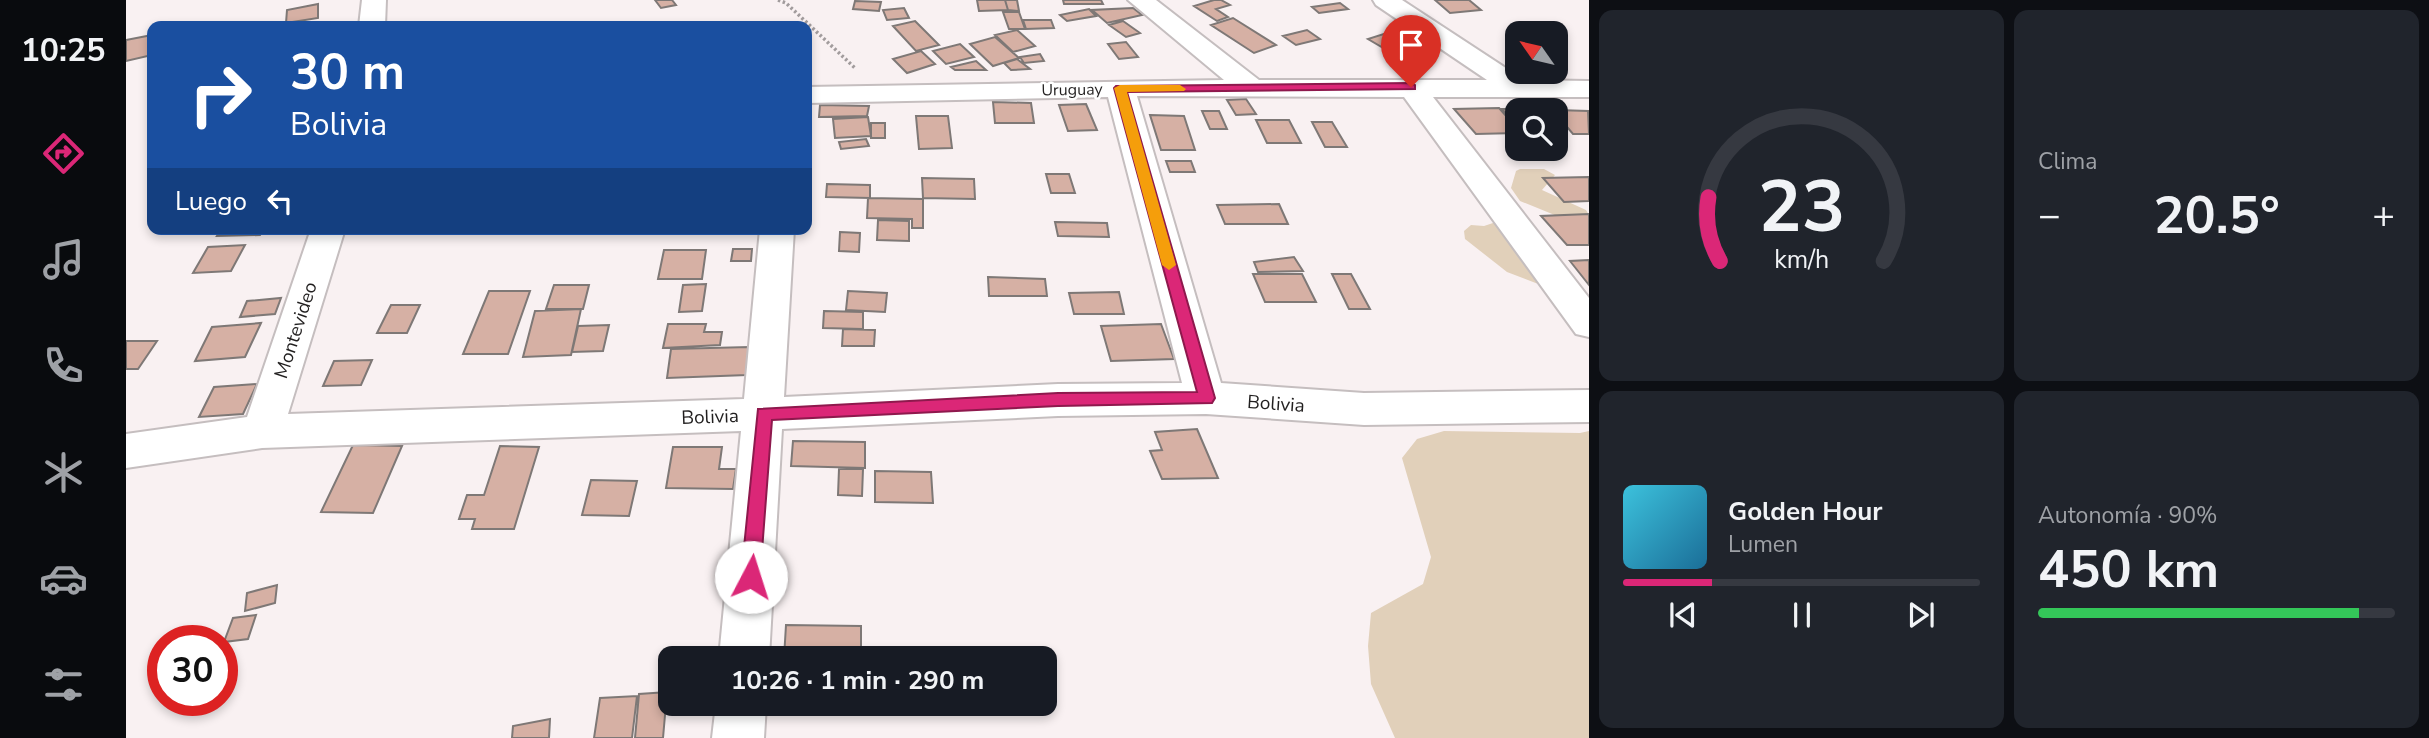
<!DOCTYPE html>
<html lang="es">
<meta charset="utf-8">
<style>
body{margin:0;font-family:"Nunito Sans",sans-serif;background:#20242c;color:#f1f3f6;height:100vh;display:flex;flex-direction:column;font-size:26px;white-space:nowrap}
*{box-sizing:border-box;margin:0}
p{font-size:23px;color:#9ea1a6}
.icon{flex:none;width:38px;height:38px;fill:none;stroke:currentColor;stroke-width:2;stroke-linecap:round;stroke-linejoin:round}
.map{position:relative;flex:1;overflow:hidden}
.side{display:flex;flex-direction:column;gap:10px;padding:10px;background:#0d0f14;width:840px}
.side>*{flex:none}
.banner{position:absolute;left:21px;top:21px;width:665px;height:214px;border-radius:14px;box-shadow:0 4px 10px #0003;background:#1a4fa0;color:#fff;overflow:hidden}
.needle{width:46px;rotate:304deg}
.tools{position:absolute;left:1379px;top:21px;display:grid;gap:14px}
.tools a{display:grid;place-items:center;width:63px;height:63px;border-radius:14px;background:#171b24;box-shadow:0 4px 10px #0003;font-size:35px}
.speed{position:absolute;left:21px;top:625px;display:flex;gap:14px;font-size:35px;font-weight:700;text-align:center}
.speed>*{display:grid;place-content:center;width:91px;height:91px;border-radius:50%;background:#171b24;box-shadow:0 4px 10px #0003;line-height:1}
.speed .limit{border:10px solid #d22;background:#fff;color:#111}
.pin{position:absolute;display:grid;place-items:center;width:60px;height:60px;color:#fff;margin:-72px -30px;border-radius:50% 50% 50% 0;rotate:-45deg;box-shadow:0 0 7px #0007}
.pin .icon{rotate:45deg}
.me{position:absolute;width:77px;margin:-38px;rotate:5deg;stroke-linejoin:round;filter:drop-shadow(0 0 5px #0008)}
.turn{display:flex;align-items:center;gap:24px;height:147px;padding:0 28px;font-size:32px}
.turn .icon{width:91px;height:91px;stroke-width:2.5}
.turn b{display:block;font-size:49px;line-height:60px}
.then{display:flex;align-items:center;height:66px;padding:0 28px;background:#0003;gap:14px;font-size:26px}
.big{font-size:52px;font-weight:700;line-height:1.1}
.side .card{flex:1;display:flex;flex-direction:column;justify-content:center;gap:10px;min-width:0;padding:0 24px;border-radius:14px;background:#20242c}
.side .dial{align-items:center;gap:0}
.dial svg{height:182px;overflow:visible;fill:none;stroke:#363941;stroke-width:7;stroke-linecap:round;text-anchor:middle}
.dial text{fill:#f1f3f6;stroke:none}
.song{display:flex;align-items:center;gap:21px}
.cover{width:84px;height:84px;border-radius:10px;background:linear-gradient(135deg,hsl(190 70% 55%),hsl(200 70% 35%))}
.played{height:7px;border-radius:4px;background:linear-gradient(90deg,#db2777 25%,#363941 25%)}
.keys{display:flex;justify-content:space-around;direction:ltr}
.heat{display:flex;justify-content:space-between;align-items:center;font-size:38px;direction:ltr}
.charge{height:10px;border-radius:5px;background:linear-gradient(90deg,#34c759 90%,#363941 0)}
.side .tiles{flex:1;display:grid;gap:10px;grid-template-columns:repeat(2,1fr)}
.trip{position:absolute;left:532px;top:646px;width:399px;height:70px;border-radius:14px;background:#171b24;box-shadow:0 4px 10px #0003;font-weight:700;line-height:70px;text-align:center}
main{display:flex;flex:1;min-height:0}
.tabs{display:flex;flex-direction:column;width:126px;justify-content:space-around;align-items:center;background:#090b0e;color:#9ea1a6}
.tabs .icon{width:49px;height:49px}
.tabs .selected{color:#db2777}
.tabs b{font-size:32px;color:#f1f3f6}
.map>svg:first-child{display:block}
</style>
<main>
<nav class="tabs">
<b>10:25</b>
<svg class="icon selected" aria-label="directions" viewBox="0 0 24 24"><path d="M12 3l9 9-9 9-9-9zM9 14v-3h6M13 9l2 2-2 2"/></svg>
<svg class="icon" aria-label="music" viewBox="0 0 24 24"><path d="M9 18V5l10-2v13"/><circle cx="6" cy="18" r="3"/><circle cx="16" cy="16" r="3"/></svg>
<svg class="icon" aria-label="phone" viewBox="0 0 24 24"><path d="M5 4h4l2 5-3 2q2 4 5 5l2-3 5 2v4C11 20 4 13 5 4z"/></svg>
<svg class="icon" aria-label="climate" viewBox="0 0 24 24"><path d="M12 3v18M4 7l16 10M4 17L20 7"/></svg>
<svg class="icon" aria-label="car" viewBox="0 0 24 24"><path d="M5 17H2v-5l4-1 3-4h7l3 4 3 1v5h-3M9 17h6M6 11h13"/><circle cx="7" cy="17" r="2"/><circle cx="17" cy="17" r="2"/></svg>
<svg class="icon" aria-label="filters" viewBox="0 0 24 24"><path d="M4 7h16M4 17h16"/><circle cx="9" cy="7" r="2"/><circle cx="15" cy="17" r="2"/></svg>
</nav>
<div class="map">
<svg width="1463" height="738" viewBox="0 0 1463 738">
<rect width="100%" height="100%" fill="#f9f1f2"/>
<path fill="#e1d0ba" d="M1394,169H1418L1429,175L1416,190L1460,210L1463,215L1436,218L1394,201L1385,188L1390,171Z
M1373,221L1420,287L1381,272L1339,239L1338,231L1345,225L1358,226Z
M1318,431L1454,433L1463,431V738H1269L1245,684L1242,646L1245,613L1297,584L1305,557L1276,458L1291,439Z"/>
<path fill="#d6b0a4" stroke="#7e7876" stroke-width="2" d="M529,0H546L550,5L535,8Z
M851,0H879L882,10L853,11Z
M879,0H891L893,11L882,10Z
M937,0H975L977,4H938Z
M1088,0H1095L1104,5L1090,9L1102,17L1091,21L1068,6Z
M1309,0H1343L1355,10L1324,13Z
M729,1L755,2L753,11L727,9Z
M1214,3L1222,9L1193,13L1186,7Z
M192,4V18L160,23L161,10Z
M778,8L783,18L761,20L757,10Z
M1007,8L1016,15L981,23L966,10Z
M963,9L970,16L941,21L934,15Z
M877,12H893L899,29H883Z
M1107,18L1150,45L1128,53L1085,25Z
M897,20H925L928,28L900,29Z
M789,21L813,45L790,51L767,26Z
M997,21L1014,33L1000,37L983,25Z
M891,30L909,46L887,52L869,35Z
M1181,30L1194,39L1170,45L1157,36Z
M1267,31L1301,51L1276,59L1242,39Z
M26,35V55L0,61V40Z
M869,37L893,58L867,66L844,44Z
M1000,42L1012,57L993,59L982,44Z
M834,44L848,57L820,64L807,51Z
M795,51L809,64L781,73L767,59Z
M914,54L918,61L898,63L894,57Z
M891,59L904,69L885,70L878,63Z
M850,61L860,70H829L825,67Z
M1120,99L1130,114L1110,115L1101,100Z
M867,102L905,103L908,123H869Z
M960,104L971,130L942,131L933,105Z
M694,105L743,106L741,116L693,117Z
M1373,108L1391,128V133L1350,134L1328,109Z
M1376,109H1410L1411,110H1391V127Z
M1430,110L1462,111L1463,134H1447L1430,114Z
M1076,111H1093L1101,129H1084Z
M1024,115L1058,116L1069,150H1035Z
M790,116H822L826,148L793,149Z
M742,117L745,136L709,138L707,119Z
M1130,120H1163L1175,143H1141Z
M1186,122H1206L1221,147H1199Z
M745,123H759V138H745Z
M740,139L743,146L715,149L713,142Z
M1040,161H1065L1069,172H1044Z
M920,174H943L949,193H925Z
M1463,177V201L1438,202L1417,178Z
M796,178L848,179L849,199L797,198Z
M701,184L744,185V198L700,197Z
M742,198L797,199V228H786V219L741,218Z
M1153,204L1162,224H1099L1091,205Z
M1463,214V245H1441L1415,216Z
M752,220L783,221V241L751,240Z
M929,222L981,223L983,237L932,236Z
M96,229H138L134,235L91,236Z
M714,232L734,233L733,252L713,251Z
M119,245L105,271L67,273L82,247Z
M607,249H626L625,261H605Z
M538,250H580L576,279H532Z
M1168,257L1177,271L1132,272L1128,262Z
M1463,260V285L1444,261Z
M1127,274H1176L1190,302H1139Z
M1206,274H1225L1244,309H1223Z
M862,277L919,279L921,296H863Z
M580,284L576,311L553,312L557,285Z
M428,285H463L457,309H420Z
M363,291H404L382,354H337Z
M722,291L761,293L759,312L720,310Z
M993,292L998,314H948L943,293Z
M155,298L149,314L114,317L121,301Z
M265,305H294L281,333H251Z
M455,309L445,355L397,357L409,311Z
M698,311L737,312V329L697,328Z
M135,323L119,357L69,361L86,327Z
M542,324H580L578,332H596L594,345L537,348Z
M1035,324L1048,359L985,361L975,326Z
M483,325L477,351L446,352L452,326Z
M717,329L749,330L748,346H716Z
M0,341H31L12,369H0Z
M623,347L621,375L541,378L545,349Z
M246,360L235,385L197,386L208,361Z
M131,384L117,414L73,417L88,387Z
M1071,429L1092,478L1036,479L1024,451L1036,450L1029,432Z
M667,441L739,442V468L665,466Z
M227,445L276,446L247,513L195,512Z
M374,446L413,447L388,529H346L349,519H333L341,495H358Z
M547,447H596L593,469H610L607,489L540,488Z
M713,469H737L736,496L712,495Z
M749,471L805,472L807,503L749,502Z
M465,480L511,481L503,516L456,515Z
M151,585L149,603L119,611L121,593Z
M130,615L122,639L98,642L107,618Z
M660,625L735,626V658H658Z
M541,692L537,738H509L513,694Z
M511,696L506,738H468L474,698Z
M424,719L423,738H386L387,726Z"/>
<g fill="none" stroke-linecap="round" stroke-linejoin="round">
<defs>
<path id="minor" d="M236,0H260L259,26H233Z
M1002,0H1030L1133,80H1361L1250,5L1247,0H1276L1398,80L1463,81V97H1307L1463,298V337L1450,334L1278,97L1011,96L1095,383L1238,393L1463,390V422L1238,425L1080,414L932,416L656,429L643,658H593L615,431L136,448L0,468V434L121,417L185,229H219L162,414L618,399L634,229H668L658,397L932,384L1056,383L982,97L681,103V87L1098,80Z
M590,704H640L638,738H586Z"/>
</defs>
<use href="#minor" stroke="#c5bebf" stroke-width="4"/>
<path stroke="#a29c9d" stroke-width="3.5" stroke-dasharray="2.5 2.5" stroke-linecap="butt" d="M652,0L660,3L729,68"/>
<use href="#minor" fill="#fff" fill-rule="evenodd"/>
</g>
<path fill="#db2777" stroke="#8e194d" stroke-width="2" d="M1285,83L1289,85V89L1001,92L1089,398L1086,403L932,406L646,420L634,577L632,583L625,585L618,583L615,577L632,409L932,393L1071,392L988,88L990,86Z"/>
<path fill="#f59e0b" d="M1054,85L1060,89L1058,91L1001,92L1050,265L1043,270L1036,265L988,88L994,85Z"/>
<g text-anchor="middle" stroke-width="5" stroke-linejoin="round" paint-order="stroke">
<g font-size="16" fill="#211f1f" stroke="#fff">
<text transform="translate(946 89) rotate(-1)" y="6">Uruguay</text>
</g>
<g font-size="19" fill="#211f1f" stroke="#fff">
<text transform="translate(169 330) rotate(-72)" y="7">Montevideo</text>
<text transform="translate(1150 403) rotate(4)" y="7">Bolivia</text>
<text transform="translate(584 416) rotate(-2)" y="7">Bolivia</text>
</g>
</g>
</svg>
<div class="tools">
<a><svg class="needle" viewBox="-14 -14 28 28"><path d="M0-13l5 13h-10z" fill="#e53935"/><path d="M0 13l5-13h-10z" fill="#9ea1a6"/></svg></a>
<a><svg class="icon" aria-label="search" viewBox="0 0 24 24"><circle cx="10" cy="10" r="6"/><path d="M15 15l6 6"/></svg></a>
</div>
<div class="speed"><div class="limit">30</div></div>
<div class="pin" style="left:1285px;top:87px;background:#d93025"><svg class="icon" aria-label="arrive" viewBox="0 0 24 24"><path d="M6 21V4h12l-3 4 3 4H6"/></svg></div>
<svg class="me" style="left:625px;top:577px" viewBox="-20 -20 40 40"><circle r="19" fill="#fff"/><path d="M0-13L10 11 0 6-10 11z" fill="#db2777"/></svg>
<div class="trip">10:26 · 1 min · 290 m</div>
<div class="banner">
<div class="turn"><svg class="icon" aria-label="right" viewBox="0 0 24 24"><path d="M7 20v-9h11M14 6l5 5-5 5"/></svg><div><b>30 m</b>Bolivia</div></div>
<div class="then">Luego<svg class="icon" aria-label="left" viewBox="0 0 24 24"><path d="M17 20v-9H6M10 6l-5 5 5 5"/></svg></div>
</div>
</div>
<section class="side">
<div class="tiles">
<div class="card dial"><svg viewBox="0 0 100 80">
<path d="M14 69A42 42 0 1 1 86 69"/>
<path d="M14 69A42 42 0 0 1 9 41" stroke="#db2777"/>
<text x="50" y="56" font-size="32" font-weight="700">23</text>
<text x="50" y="72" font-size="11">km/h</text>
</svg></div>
<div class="card"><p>Clima</p>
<div class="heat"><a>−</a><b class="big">20.5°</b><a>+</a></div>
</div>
<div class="card">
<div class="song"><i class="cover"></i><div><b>Golden Hour</b><p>Lumen</p></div></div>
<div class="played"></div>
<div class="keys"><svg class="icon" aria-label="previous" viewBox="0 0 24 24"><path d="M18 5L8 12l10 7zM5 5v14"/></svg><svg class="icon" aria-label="pause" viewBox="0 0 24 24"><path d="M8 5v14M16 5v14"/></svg><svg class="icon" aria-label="next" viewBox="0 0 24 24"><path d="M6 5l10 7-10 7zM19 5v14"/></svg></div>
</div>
<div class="card"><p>Autonomía · 90%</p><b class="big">450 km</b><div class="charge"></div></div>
</div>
</section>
</main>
